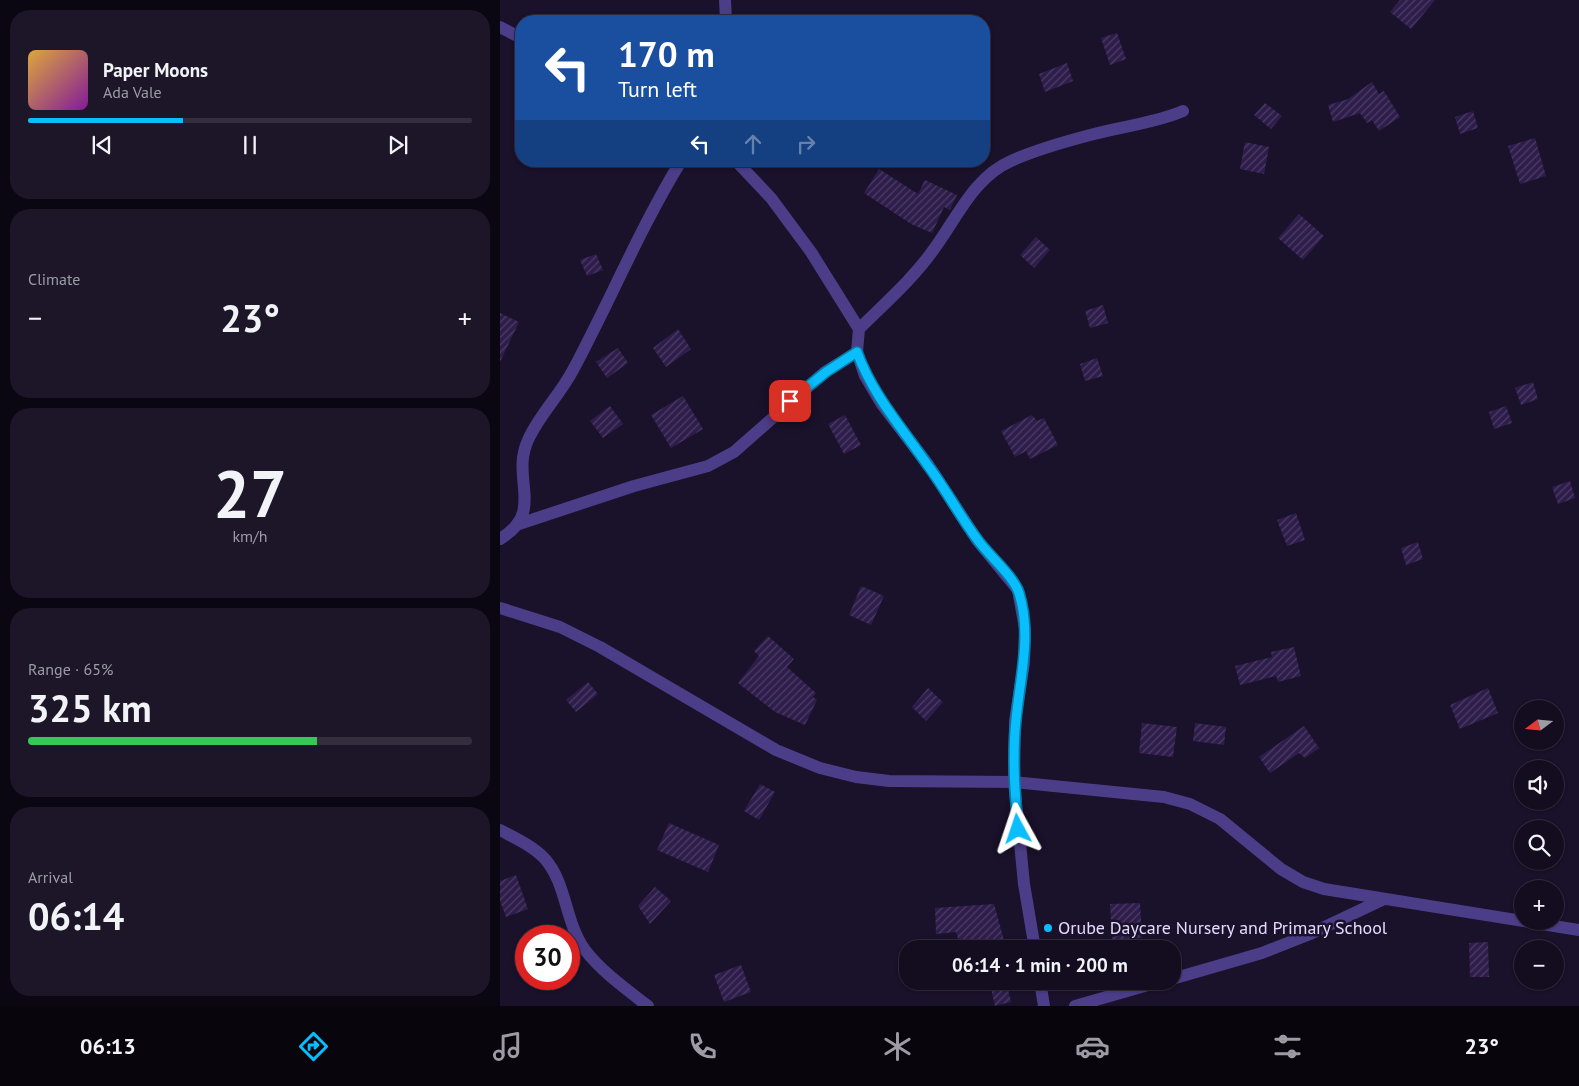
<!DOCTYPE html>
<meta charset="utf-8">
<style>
body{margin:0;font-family:"PT Sans",sans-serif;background:#1d1629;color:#f1f3f6;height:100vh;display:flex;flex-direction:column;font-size:19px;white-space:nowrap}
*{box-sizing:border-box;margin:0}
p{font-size:16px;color:#9d9ca5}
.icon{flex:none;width:28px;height:28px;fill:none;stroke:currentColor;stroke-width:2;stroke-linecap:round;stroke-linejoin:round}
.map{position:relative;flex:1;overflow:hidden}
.sheet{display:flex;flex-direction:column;gap:10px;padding:10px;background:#0b0712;width:500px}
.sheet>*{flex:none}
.hud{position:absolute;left:15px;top:15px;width:475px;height:152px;border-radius:20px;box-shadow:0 1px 4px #0004,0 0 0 1px #332d3e;background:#1a4fa0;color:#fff;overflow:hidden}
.needle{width:32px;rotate:254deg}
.tools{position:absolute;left:1014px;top:700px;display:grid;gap:10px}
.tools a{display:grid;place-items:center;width:50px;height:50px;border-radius:50%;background:#140d20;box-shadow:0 1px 4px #0004,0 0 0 1px #332d3e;font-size:25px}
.speed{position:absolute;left:15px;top:925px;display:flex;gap:10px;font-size:25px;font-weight:700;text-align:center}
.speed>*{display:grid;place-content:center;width:65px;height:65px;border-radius:50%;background:#140d20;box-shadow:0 1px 4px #0004,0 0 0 1px #332d3e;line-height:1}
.speed .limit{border:8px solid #d22;background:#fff;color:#111}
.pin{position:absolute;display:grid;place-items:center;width:42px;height:42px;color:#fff;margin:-21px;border-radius:10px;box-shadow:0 2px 8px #0006}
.me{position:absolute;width:55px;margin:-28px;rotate:355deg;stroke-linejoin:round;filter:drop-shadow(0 0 4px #0008)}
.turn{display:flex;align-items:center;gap:18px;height:105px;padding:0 20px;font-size:22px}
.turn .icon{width:65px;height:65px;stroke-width:2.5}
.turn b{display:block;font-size:35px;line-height:42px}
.lanes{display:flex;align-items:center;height:48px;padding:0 20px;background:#0003;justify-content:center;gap:25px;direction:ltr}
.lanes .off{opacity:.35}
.big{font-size:38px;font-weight:600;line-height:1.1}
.sheet .card{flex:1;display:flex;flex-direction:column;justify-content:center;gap:8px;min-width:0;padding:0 18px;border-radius:20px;background:#1d1629}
.sheet .dial{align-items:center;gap:0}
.dial b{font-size:65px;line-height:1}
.song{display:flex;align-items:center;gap:15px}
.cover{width:60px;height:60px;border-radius:8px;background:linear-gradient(135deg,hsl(40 70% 55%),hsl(290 70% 35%))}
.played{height:5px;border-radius:2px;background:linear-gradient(90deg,#0abdfc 35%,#332d3e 35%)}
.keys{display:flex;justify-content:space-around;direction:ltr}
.heat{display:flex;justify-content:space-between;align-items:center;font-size:28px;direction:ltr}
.charge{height:8px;border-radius:4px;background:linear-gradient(90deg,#34c759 65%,#332d3e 0)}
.trip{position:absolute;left:399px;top:940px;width:282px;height:50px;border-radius:20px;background:#140d20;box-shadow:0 1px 4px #0004,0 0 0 1px #332d3e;font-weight:600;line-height:50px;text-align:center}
.dock{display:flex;height:80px;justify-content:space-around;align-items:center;background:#08050d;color:#9d9ca5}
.dock .icon{width:35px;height:35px}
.dock .current{color:#0abdfc}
.dock b{font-size:22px;color:#f1f3f6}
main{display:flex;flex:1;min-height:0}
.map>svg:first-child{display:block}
</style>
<main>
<section class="sheet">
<div class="card">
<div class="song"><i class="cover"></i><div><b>Paper Moons</b><p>Ada Vale</p></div></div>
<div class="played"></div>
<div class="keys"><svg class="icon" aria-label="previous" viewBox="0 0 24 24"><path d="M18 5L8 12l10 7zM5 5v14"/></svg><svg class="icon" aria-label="pause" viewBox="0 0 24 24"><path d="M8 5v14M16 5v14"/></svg><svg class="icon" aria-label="next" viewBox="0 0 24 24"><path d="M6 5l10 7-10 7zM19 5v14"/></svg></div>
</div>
<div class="card"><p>Climate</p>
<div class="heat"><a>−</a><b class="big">23°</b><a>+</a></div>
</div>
<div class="card dial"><b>27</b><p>km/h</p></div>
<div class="card"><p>Range · 65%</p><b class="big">325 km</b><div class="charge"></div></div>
<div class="card"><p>Arrival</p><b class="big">06:14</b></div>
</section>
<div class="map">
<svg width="1079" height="1006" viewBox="0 0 1079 1006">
<defs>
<pattern id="building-hatch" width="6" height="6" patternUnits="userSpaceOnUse" patternTransform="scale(1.25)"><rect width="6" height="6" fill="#2e1d4b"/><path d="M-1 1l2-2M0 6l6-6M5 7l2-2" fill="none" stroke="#4c3d66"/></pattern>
</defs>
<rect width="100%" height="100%" fill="#1a112a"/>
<path fill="url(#building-hatch)" d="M900,0H935L911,29L890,12Z
M617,33L626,59L610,65L601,38Z
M567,63L573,81L545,92L539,74Z
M872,82L879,94L884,91L900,117L879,131L872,120L867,123L860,113L833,122L828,105L848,99Z
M765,103L782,116L771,129L754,115Z
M973,111L978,128L960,134L955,117Z
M1035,138L1046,176L1020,184L1008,146Z
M745,142L769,147L764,174L740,169Z
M379,169L418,194L425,180L457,195L450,210L444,207L432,233L411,224L364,193Z
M799,214L824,236L803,260L778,238Z
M536,237L550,250L534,268L520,255Z
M96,254L103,270L87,276L80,260Z
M603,305L608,323L590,328L585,311Z
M0,313L19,322L0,362Z
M178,329L191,349L166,367L153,348Z
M118,348L128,363L107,378L96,362Z
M597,358L603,376L585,381L580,364Z
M1033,382L1038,399L1021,405L1015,388Z
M183,396L203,429L171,448L151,415Z
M110,406L123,424L103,438L90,421Z
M1006,406L1012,423L994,429L989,412Z
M345,415L361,445L344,454L328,424Z
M532,415L537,421L544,418L558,445L530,459L526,451L515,457L501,431Z
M1070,481L1075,498L1058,504L1052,487Z
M796,513L805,540L787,546L777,520Z
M918,542L923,559L906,565L901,548Z
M361,586L384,596L371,625L349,615Z
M268,636L294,659L287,667L316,693L313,697L317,700L305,725L275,712L238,683L259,656L254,651Z
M794,647L801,676L778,682L776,676L740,685L735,666L772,657L771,652Z
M88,682L98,694L76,712L66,700Z
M428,688L443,702L426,721L412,707Z
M988,688L998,713L960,729L950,705Z
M642,723L677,727L673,757L639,753Z
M695,723L726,727L724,745L693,741Z
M804,726L819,748L805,758L799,753L770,773L759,757Z
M260,784L275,792L259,820L244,811Z
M169,823L219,845L208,872L157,850Z
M16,875L28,909L6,917L0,901V881Z
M155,887L171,901L150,924L138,906Z
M640,903L642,938L612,940L610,904Z
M494,904L505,944L490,949H461L456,932L436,934L435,908Z
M988,942L989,977H970L969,943Z
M241,965L251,992L224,1002L214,975Z
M506,981L511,1002L495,1006L490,985Z"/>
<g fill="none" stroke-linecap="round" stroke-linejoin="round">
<path stroke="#4c3d88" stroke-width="12" d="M225,0L226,21
M0,27L21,38
M236,161L271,198L311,252L359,329L357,352L365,376L381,403L429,466L477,540L518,590L525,629L524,663L515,721L514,782L524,884L535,949
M359,329C384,304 413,279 434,249C457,218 474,177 511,161C537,149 567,141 594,134C624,126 655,123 683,111
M19,524L134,486L208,466L234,452L325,372L357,352
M0,539C46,511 10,479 28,440C39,415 60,395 73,370C110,301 140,228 181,161
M0,608L60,627L100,647L276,750L320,768L356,777L389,781L514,782L664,797L690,804L720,819L781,869L803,882L824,889L1079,930
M0,830C15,838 33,846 45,859C67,884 65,923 85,950C102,972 126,989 148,1006
M672,979L762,953L810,934L884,899
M540,981L544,1006
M575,1006L662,981"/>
</g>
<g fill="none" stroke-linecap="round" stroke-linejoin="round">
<defs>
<path id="route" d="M290,401L326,372L357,352C373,396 403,429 429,467C446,490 460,516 477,539C488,555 513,575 519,593C532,635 520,677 516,720C512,756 515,793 518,829"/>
</defs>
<use href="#route" stroke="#067ba4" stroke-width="12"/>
<use href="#route" stroke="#0abdfc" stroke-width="9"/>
</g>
<circle fill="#0abdfc" stroke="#1a112a" stroke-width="2" cx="548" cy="928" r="5"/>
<g text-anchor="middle" stroke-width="5" stroke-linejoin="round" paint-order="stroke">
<g font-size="18" fill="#e5dbff" stroke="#1a112a" text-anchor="start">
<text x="558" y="934">Orube Daycare Nursery and Primary School</text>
</g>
</g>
</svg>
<div class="tools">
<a><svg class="needle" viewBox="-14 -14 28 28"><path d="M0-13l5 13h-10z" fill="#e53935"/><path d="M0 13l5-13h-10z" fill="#9d9ca5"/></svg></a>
<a><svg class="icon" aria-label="sound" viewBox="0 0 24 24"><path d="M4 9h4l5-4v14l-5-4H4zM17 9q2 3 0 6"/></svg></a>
<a><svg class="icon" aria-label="search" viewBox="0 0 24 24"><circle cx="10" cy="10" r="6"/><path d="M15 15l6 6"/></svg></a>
<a>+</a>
<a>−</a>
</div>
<div class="speed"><div class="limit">30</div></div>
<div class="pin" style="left:290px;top:401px;background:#d93025"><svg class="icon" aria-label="arrive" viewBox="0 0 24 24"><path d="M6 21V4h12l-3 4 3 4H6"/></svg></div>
<svg class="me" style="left:518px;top:829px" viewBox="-20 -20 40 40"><path d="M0-17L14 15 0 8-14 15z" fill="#0abdfc" stroke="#fff" stroke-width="4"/></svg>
<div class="trip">06:14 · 1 min · 200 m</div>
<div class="hud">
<div class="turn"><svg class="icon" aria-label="left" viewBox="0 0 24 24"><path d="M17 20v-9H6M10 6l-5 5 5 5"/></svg><div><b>170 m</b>Turn left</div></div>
<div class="lanes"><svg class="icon" aria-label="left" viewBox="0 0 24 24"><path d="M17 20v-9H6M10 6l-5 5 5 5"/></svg><svg class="icon off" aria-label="ahead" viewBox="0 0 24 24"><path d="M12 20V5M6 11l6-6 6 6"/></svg><svg class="icon off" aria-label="right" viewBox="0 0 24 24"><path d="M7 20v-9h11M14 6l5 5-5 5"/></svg></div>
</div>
</div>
</main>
<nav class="dock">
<b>06:13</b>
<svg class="icon current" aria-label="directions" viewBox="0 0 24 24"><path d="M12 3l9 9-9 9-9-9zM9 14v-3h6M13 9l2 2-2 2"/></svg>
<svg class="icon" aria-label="music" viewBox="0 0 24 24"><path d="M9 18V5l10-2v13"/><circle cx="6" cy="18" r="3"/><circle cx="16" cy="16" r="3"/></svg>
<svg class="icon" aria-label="phone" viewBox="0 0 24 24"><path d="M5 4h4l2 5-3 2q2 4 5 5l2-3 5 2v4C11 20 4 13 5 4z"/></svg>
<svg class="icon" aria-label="climate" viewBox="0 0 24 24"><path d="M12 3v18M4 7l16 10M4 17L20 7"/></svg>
<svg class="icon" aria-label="car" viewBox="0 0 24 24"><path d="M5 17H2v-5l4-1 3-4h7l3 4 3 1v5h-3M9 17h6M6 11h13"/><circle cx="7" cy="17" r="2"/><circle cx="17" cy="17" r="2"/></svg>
<svg class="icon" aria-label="filters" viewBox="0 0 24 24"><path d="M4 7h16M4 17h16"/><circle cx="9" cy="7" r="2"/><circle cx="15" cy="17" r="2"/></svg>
<b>23°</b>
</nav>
